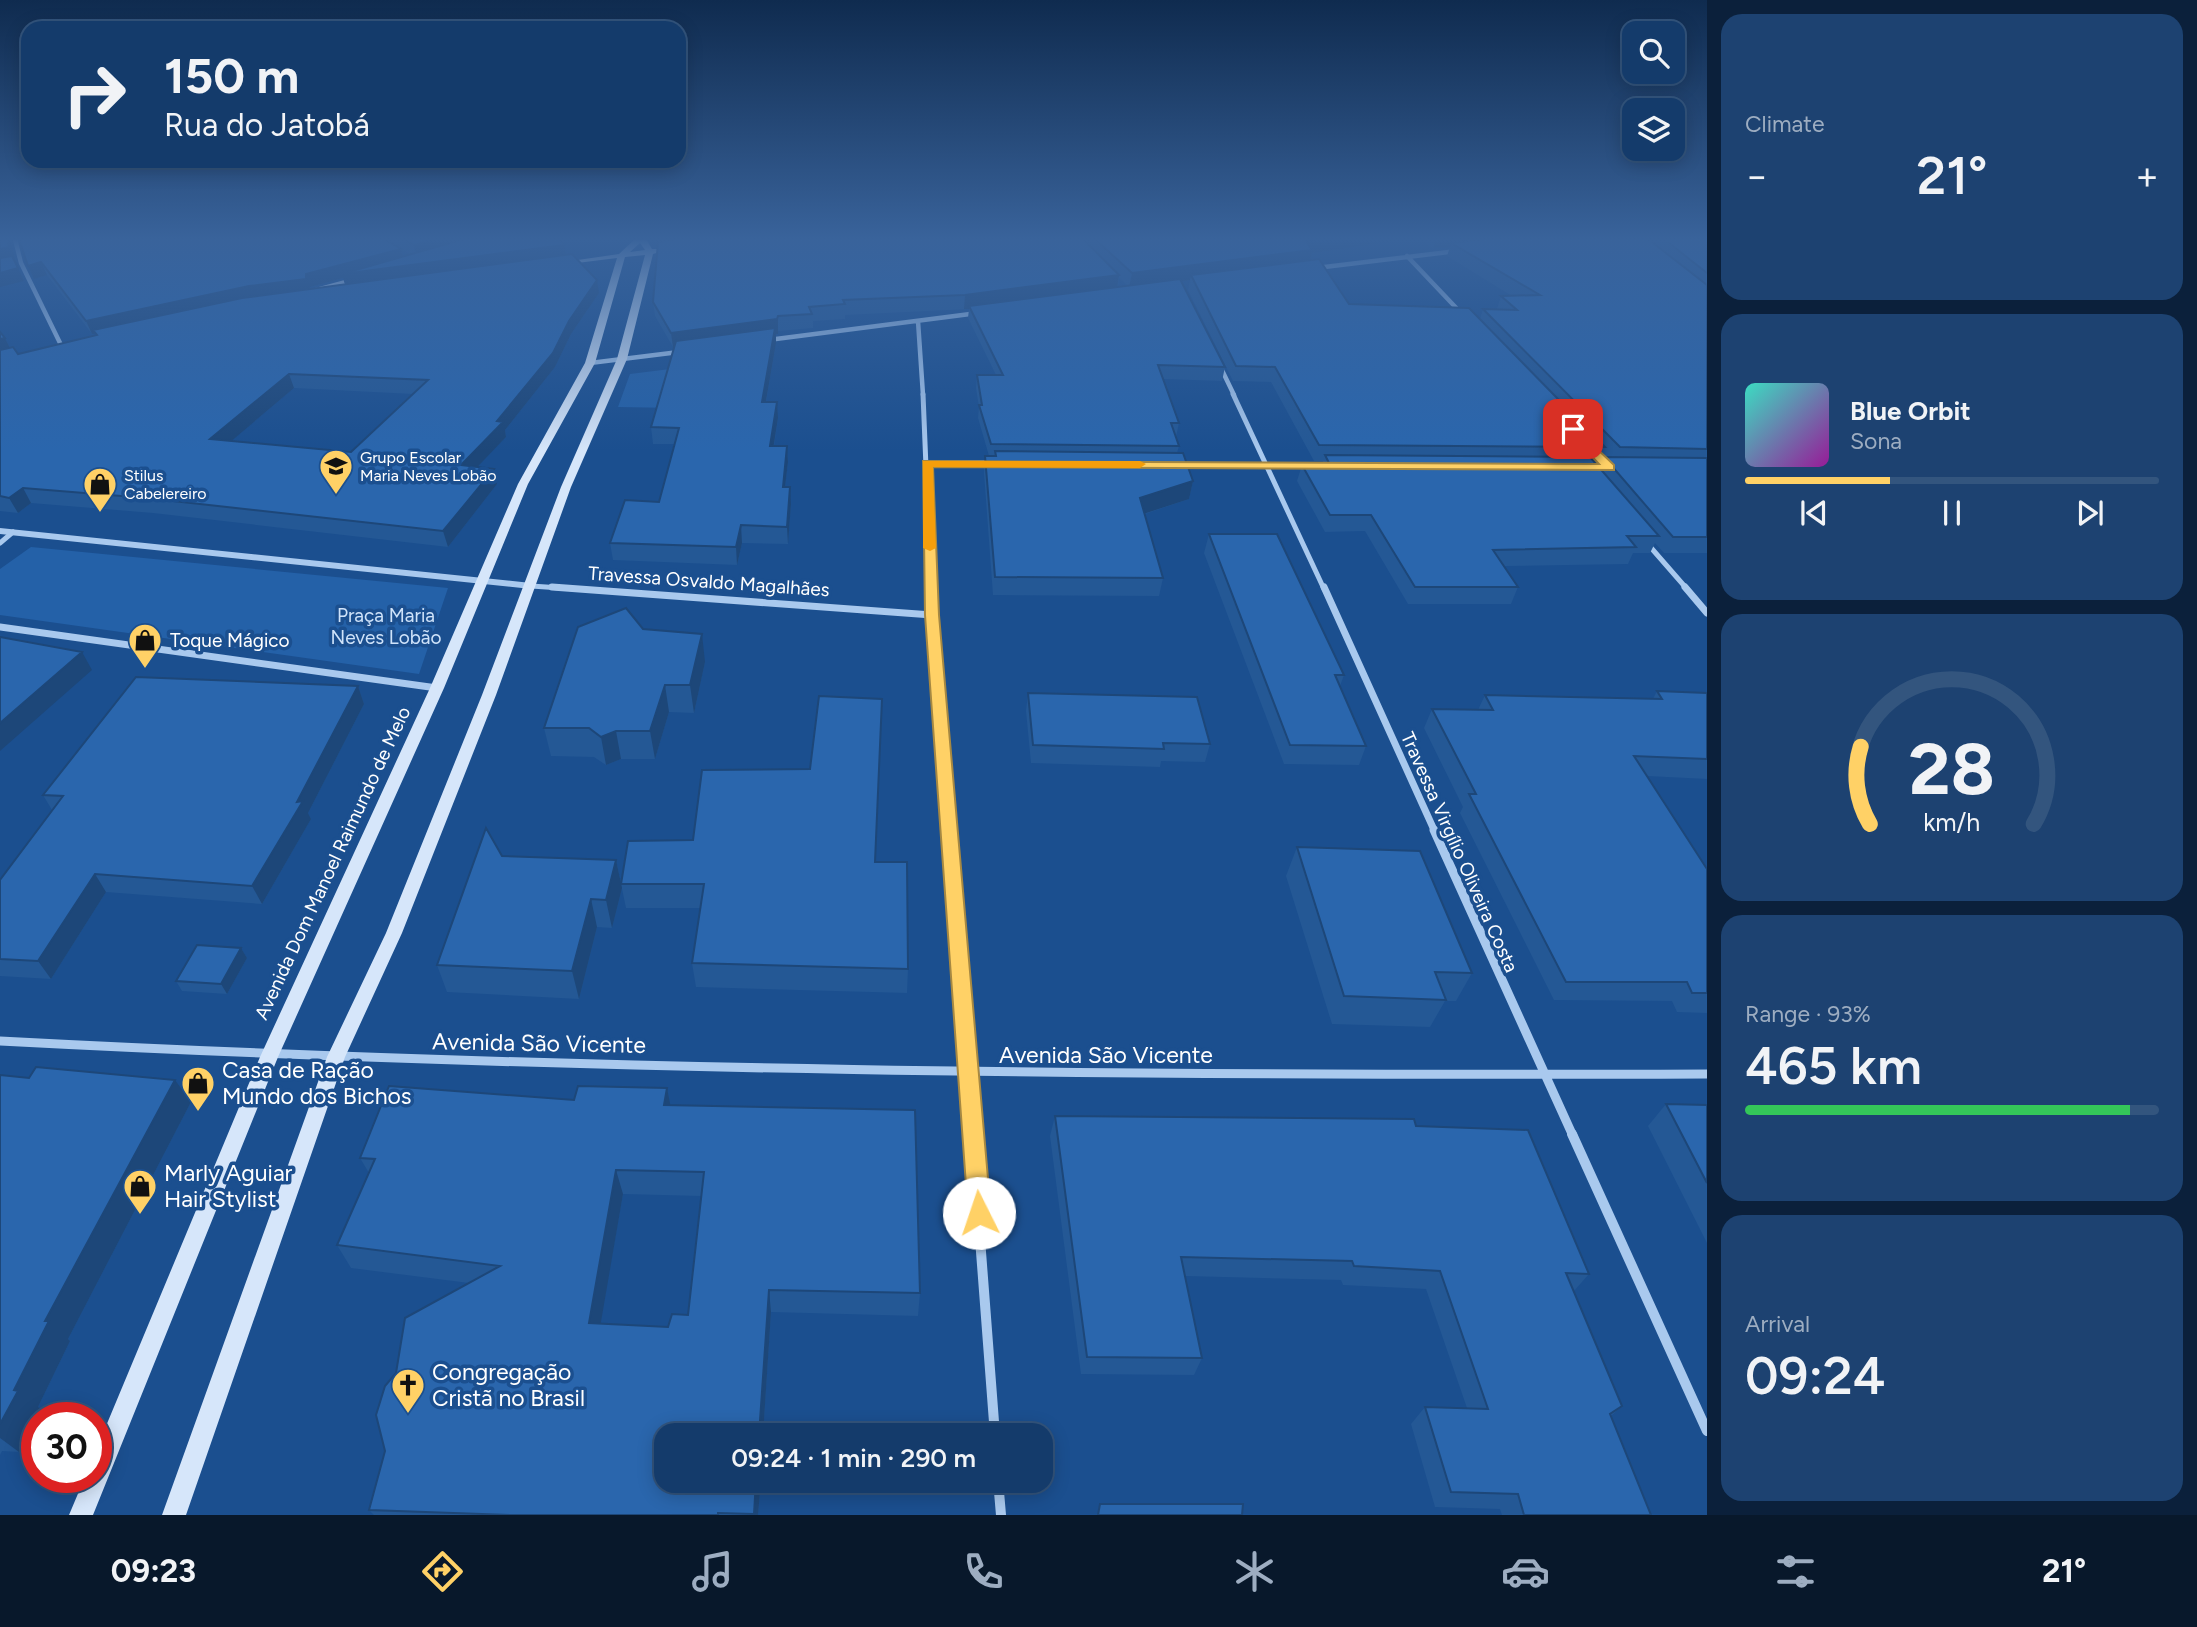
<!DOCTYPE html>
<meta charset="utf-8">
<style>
body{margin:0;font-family:Figtree,sans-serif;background:#1d4271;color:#f1f3f6;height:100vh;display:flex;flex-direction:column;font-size:26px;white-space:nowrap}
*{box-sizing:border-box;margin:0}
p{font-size:23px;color:#9dadc1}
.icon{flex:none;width:38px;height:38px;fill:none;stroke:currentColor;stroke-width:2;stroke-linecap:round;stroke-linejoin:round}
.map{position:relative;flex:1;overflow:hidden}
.details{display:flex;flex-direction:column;gap:14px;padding:14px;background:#0b203b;width:490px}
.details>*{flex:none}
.hud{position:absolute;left:21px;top:21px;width:665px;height:147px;border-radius:21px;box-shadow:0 4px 18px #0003,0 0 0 2px #33557e;background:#143b6b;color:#f1f3f6;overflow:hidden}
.buttons{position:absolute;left:1622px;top:21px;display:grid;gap:14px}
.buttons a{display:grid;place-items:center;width:63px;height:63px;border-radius:14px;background:#143b6b;box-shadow:0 4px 18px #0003,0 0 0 2px #33557e;font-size:35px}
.speed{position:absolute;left:21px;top:1402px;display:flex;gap:14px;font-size:35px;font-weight:700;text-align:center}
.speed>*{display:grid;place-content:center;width:91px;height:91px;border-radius:50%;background:#143b6b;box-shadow:0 4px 18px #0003,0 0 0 2px #33557e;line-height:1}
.speed .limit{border:10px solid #d22;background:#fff;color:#111}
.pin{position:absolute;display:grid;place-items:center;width:60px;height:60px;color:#fff;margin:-30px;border-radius:14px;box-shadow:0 4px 10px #0006}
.me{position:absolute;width:77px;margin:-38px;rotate:356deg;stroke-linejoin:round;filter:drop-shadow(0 0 5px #0008)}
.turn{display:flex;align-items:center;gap:24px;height:147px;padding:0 28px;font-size:32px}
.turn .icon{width:91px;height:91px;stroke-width:2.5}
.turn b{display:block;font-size:49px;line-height:60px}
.big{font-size:52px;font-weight:600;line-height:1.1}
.details .widget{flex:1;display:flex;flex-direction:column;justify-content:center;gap:10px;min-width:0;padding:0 24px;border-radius:21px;background:#1d4271}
.details .dial{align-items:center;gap:0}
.dial svg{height:182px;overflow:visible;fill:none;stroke:#33557e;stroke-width:7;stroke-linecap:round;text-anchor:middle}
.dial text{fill:#f1f3f6;stroke:none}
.song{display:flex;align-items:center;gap:21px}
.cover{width:84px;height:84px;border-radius:10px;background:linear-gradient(135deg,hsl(170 70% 55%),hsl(300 70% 35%))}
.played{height:7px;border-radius:4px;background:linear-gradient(90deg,#ffd166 35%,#33557e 35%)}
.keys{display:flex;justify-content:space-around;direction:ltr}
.heat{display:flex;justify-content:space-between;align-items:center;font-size:38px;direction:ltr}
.charge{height:10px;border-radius:5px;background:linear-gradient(90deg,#34c759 93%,#33557e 0)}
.trip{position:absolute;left:654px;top:1423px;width:399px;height:70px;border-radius:21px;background:#143b6b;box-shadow:0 4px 18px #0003,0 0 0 2px #33557e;font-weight:600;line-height:70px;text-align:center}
.dock{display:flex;height:112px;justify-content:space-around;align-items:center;background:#08182b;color:#9dadc1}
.dock .icon{width:49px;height:49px}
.dock .on{color:#ffd166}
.dock b{font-size:32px;color:#f1f3f6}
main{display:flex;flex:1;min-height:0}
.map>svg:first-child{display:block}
</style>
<main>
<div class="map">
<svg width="1707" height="1515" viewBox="0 0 1707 1515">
<rect width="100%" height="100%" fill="#1b4f8f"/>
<path fill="#2461a8" d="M686,367L676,408L618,407L630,374Z
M31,547L448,588L419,674L0,615V569Z"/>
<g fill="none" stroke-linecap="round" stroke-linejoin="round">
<path stroke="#a9c9ee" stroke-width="4.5" d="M15,239L21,263L61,345
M1407,256L1461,313
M1316,268L1457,251
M918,321L923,395
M768,340L978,313
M590,363L679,352
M1220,366L1234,395"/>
<path stroke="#a9c9ee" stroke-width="5" d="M923,394L931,589
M1233,394L1324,589
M927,463H993
M1180,465L1308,466
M1646,542L1687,589
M0,543L13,532
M531,586L576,589"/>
<path stroke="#a9c9ee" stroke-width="7" d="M552,587L932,615
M931,587L949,832
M1324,587L1435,832
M1685,587L1707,613
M0,627L437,688"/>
<path stroke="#a9c9ee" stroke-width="9" d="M949,830L972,1136
M1434,830L1573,1136
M0,1041C569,1071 1137,1076 1707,1074"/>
<path stroke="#a9c9ee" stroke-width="10" d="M972,1134L995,1435
M1572,1134L1707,1431
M998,1480L1001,1515"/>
<path fill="#a9c9ee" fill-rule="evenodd" d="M0,528L531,583L536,586L531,589L0,534Z"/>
<path fill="#d6e6fa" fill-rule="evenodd" d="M635,239H646L652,249H659L663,251L653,254L627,359L571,487L496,695L402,933L345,1057L186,1515H162L327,1057L386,933L482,695L561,487L617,359L645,255L625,257L595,363L528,484L444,688L278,1057L93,1515H69L85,1477H96V1450L260,1057L430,688L518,484L585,363L617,258L561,265L557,263L619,254ZM640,243L645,250L630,252Z
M363,275L367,277L366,279L308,293L304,291Z"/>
</g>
<path fill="#245895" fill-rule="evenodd" d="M19,239H559L564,245L565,255L599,293L571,334L555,367L505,430L506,437L477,467L494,469L497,484L448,547L153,513L31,503L18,513L0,511V332L5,338L10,348L18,354L95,336V334H92L47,275L34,279ZM401,249L410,254L403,257ZM343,278L345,284L310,289V287ZM294,388L413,394L351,452L231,441Z
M660,239H1408L1312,253L1310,260L1349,304L1480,319L1483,309H1497L1501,296H1512L1447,256L1450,247L1433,248L1418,239H1707V553H1664L1655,543L1650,553H1633L1628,564L1504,566L1518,587L1511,604H1408L1365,531L1325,532L1297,481L1302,465H1322L1323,461H1314L1271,382L1233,381L1188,290L1190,280L1181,281L1225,367L1222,381L1163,379L1179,423L1176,437L1179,446L1177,453L1193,481L1189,499L1145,514L1163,578L1159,596L993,595L984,473L985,456H989L978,418L979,407L976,388L977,375H996L968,318L969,309L845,315V319L813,321V328L778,331V334H776V343L766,402L778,418L774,446H787L788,462L785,487L791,504L788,544L742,543L737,565L613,560L610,543L659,502L674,444H653L651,427L674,347H673L655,316L653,302ZM1119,278L1127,285L1118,287ZM1603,453L1607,457H1604L1599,468L1595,463H1598Z
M1209,534L1344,675L1340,686L1366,746L1359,765L1284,764L1204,553Z
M643,629L705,662L694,713L669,712L655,759H621L606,765L594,757L551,756L544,728Z
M358,686L364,704L308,813L311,819L262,904L106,892L51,979L0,976V880L52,810L43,795Z
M1657,691L1707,693V779L1647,776L1707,869V1013L1677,1012L1672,1001L1554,1000L1460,813L1463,807L1424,728L1432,709L1478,710L1485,695L1653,699Z
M1028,693L1210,744L1205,762L1161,761L1160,767L1031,763L1026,711Z
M881,723L875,862L908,969L907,993L696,987L692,963L701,908H626L621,884L810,769Z
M1297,847L1472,973L1456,1001H1445L1430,1027L1332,1024L1286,876Z
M502,856L616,860L622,888L612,928L597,927L579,999L447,992L437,965Z
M241,948L247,958L227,994L182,991L176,981Z
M0,1075L191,1102L68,1339L70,1341L38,1407L41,1409L19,1452L2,1451L0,1455Z
M667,1088L670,1105L920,1293L918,1316L771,1312L763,1435H667L761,1480L758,1515H374L369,1510L469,1283L351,1268L337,1245L369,1173L360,1158L574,1100ZM623,1194L701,1196L688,1315L668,1327L600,1324Z
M1666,1104L1707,1105V1243L1648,1126Z
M1055,1116L1416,1126L1589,1274L1574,1291L1622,1406L1611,1416L1651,1515H1502L1500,1509L1435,1507L1411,1424L1425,1407L1467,1408L1426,1289L1343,1285L1341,1280L1185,1276L1202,1358L1194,1375L1081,1374L1050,1136Z"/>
<path fill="#1d4779" d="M7,239H10L15,259L0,263V249Z
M436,239H485L417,258L414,245Z
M1313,239H1408L1312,253L1309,264L1191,275L1190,280L1129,288L1132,273Z
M1436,239H1517L1451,243L1450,247L1433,248Z
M564,245L566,258L346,287L343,278L310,287V292L93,330L95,334H92L86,321L306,274L401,249L404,262Z
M41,262L47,275L34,279L28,266Z
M18,268L24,281L0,287V273Z
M1119,275L1117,289L969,306V309H964L965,295Z
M597,280L599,293L571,334L555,367L505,430L506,437L464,481L461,465L569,321Z
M778,316V334H776V343L763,418L762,402L774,334L673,347L671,333Z
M5,338L12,352L0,355V339Z
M289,374L294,388L216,454L210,439Z
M777,402L778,418L771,462L770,446Z
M787,446L788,462L783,504V487Z
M494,469L497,484L448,547L443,531Z
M1193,481L1189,499L1137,516L1140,498Z
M790,487L791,504L788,544L787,527Z
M23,488L31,503L18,513L9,498Z
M741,525L742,543L737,565L736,547Z
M702,634L705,662L694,713L690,685Z
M82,652L92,670L0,751V723Z
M665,685L669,712L655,759L650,731Z
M358,686L364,704L308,813L311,819L262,904L252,886Z
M616,731L621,759L606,765L601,737Z
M616,860L622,888L612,928L606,900Z
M95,874L106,892L51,979L38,961Z
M591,899L597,927L579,999L572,971Z
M241,948L247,958L227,994L221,984Z
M175,1080L191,1102L68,1339L70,1341L38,1407L41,1409L19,1452L0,1438V1424L14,1390L45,1321Z
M667,1088L672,1113L664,1105Z
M616,1170L623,1194L597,1345L589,1323Z
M769,1290L771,1312L763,1435H759Z
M756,1480H761L758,1515H754Z"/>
<path fill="#2a66ad" stroke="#1d4779" stroke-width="2" fill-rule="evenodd" d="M0,239H7L9,247L0,249Z
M19,239H384L401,249L306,274V279L249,286L86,321L41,262L28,266Z
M403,239H436L414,245Z
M464,239H559L564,245L342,274Z
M677,239H1083L1119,275L965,295L843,300L845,304L809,307L812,314L778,316L777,319L671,333L653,302L658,242Z
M1095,239H1313L1306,240L1312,250L1132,273Z
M1484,239H1648L1707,285V449L1620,447L1483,309L1517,310L1501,296L1540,295L1451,243Z
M1664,239H1707V273Z
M572,254L597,280L569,321L553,353L497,421L503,422L461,465L494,469L443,531L146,498L23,488L9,498L0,496V350L13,347L18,354L97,335L93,330L242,298ZM289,374L428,380L351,452L210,439Z
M12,256L18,268L0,273V258Z
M1319,259L1349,304L1469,308L1605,447L1319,445L1275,367L1236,366L1191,275Z
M1180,279L1225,367L1158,365L1179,423H1171L1179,446L991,444L979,405H982L977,375H1003L969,306Z
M775,328L762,402H777L770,446H787L783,487H790L787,527L741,525L736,547L610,543L625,500L659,502L679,428L651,427L676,341Z
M0,332L5,338L0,339Z
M995,451L1183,453L1193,481L1140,498L1163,578L995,577L985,456H996Z
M1325,455L1590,457L1659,536H1627L1636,547L1493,550L1518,587H1415L1371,515H1330L1302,465H1330Z
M1604,457L1707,458V537H1673Z
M1209,534H1277L1344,675H1335L1366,746L1290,745Z
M626,608L643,629L702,634L690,685H665L650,731H616L601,737L589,728H544L578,627Z
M0,637L82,652L0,723Z
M136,677L358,686L297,802L303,801L252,886L95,874L38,961L0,959V880L63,796L43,795Z
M1657,691L1707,693V759L1634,756L1707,869V993H1692L1687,982H1566L1469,794H1476L1432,709L1493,710L1485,695L1662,699Z
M1028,693L1197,697L1210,744L1163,743L1164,749L1033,745Z
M819,696L882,699L875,862H907L908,969L692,963L704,884H621L628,841L693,840L702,770L810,769Z
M486,828L502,856L616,860L606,900L591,899L572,971L437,965Z
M1297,847L1420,851L1472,973L1435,972L1446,1000L1344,996Z
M197,945L241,948L221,984L176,981Z
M36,1067L175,1080L45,1321H49L14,1390L18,1391L0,1424V1075L29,1078Z
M389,1086L574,1100L578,1086L667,1088L664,1105L915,1110L920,1293L769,1290L759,1435H667V1480H756L754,1514L718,1513V1515H511L369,1510L385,1451L376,1415L385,1386L396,1373L405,1318L500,1266L337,1245L375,1159L360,1158ZM616,1170L704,1172L688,1315L672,1314L668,1327L589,1323Z
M1666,1104L1707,1105V1183Z
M1055,1116L1414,1119L1416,1126L1528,1130L1589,1274L1566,1273L1622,1406L1610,1414L1651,1515H1524L1518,1494L1451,1492L1425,1407L1488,1409L1440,1271L1354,1266L1352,1261L1181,1257L1202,1358L1087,1357Z
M1100,1504H1243L1242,1515H1098Z"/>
<linearGradient id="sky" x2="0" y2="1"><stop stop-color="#0f2b4f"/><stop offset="0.53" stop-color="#39639b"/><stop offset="1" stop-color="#39639b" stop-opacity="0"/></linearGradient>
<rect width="1707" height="451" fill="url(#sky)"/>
<path fill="#ffd166" stroke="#a68842" stroke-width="2" d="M1573,426L1614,465V470L933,467L939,615L991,1213L987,1220L979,1223L972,1220L968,1213L925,615L923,461L1599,464L1569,432L1567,429Z"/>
<path fill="#f59e0b" d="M923,461H1140L1146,464L1140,468L933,467L936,548L930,551L923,548Z"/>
<defs>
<symbol id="school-pin" viewBox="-11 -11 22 30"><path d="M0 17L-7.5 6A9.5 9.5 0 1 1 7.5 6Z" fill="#ffd166" stroke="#1b4f8f"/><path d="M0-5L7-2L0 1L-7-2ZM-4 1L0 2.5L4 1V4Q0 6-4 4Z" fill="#111"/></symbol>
<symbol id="shop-pin" viewBox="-11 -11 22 30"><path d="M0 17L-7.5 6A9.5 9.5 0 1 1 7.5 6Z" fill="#ffd166" stroke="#1b4f8f"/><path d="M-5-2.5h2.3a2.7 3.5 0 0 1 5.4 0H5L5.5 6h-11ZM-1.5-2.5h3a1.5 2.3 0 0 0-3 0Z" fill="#111"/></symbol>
<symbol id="church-pin" viewBox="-11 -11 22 30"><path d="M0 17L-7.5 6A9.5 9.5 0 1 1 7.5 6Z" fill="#ffd166" stroke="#1b4f8f"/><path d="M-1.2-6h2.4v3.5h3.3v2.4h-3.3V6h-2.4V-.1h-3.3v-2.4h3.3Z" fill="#111"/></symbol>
</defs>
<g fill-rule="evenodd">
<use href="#school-pin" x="317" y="447" width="38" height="52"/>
<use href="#shop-pin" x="81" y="465" width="38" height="52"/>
<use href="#shop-pin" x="126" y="621" width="38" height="52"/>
<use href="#shop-pin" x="179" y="1064" width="38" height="52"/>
<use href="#shop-pin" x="121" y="1167" width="38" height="52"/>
<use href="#church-pin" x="389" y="1366" width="38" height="52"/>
</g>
<g text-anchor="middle" stroke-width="7" stroke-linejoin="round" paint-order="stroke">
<g font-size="16" fill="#fff" stroke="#1b4f8f" text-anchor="start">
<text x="360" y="463">Grupo Escolar<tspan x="360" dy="18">Maria Neves Lobão</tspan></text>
<text x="124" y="481">Stilus<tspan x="124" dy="18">Cabelereiro</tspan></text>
</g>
<g font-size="19" fill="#fff" stroke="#1b4f8f">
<text transform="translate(709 581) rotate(4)" y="7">Travessa Osvaldo Magalhães</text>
<text transform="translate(1460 852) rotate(66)" y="7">Travessa Virgílio Oliveira Costa</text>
<text transform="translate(332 863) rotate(-65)" y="7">Avenida Dom Manoel Raimundo de Melo</text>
</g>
<g font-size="19" fill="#cfe3fa" stroke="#1b4f8f">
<text x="386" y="622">Praça Maria<tspan x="386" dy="22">Neves Lobão</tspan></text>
</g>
<g font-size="19" fill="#fff" stroke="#1b4f8f" text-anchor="start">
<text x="170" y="647">Toque Mágico</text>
</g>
<g font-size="23" fill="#fff" stroke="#1b4f8f">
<text transform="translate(539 1043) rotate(1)" y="8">Avenida São Vicente</text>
<text x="1106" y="1063">Avenida São Vicente</text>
</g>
<g font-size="23" fill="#fff" stroke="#1b4f8f" text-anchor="start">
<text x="222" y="1078">Casa de Ração<tspan x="222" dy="26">Mundo dos Bichos</tspan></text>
<text x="164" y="1181">Marly Aguiar<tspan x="164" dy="26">Hair Stylist</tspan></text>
<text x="432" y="1380">Congregação<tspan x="432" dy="26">Cristã no Brasil</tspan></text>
</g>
</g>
</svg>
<div class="buttons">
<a><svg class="icon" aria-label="search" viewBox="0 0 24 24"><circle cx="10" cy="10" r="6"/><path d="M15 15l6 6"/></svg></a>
<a><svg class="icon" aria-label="layers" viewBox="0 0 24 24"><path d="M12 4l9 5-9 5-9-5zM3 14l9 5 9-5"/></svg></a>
</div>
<div class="speed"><div class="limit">30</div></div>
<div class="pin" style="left:1573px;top:429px;background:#d93025"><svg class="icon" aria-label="arrive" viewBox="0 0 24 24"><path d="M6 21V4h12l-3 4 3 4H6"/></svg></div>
<svg class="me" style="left:979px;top:1213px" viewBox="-20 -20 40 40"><circle r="19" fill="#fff"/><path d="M0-13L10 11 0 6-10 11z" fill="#ffd166"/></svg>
<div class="trip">09:24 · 1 min · 290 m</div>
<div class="hud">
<div class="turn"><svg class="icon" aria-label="right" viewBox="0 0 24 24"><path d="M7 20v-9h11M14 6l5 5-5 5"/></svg><div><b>150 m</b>Rua do Jatobá</div></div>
</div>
</div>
<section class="details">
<div class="widget"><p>Climate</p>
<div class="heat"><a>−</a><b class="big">21°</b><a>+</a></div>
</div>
<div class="widget">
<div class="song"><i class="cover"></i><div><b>Blue Orbit</b><p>Sona</p></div></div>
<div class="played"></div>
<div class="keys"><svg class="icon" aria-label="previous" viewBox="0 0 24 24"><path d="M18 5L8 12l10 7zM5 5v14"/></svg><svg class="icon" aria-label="pause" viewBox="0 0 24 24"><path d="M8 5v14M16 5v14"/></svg><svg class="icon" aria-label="next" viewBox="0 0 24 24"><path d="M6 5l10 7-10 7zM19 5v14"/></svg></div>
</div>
<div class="widget dial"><svg viewBox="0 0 100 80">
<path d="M14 69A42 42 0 1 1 86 69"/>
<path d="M14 69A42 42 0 0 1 10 35" stroke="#ffd166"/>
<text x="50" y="56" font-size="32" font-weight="700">28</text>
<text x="50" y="72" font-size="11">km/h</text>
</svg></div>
<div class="widget"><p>Range · 93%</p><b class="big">465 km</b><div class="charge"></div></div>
<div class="widget"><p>Arrival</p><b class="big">09:24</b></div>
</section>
</main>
<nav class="dock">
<b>09:23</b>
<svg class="icon on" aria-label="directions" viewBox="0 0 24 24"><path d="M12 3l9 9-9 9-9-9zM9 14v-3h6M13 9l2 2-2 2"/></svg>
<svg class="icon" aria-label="music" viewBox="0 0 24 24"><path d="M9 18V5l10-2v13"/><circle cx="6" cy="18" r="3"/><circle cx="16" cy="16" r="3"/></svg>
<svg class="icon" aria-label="phone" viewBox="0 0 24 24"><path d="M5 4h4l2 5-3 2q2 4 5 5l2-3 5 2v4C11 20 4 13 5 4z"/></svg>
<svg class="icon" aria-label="climate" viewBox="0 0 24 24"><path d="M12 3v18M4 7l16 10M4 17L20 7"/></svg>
<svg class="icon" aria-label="car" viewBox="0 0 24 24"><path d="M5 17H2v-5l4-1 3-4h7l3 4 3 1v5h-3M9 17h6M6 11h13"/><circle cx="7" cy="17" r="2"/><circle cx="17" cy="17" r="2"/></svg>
<svg class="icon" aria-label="filters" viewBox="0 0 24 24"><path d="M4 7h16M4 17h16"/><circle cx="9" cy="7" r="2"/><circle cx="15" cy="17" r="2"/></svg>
<b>21°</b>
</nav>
